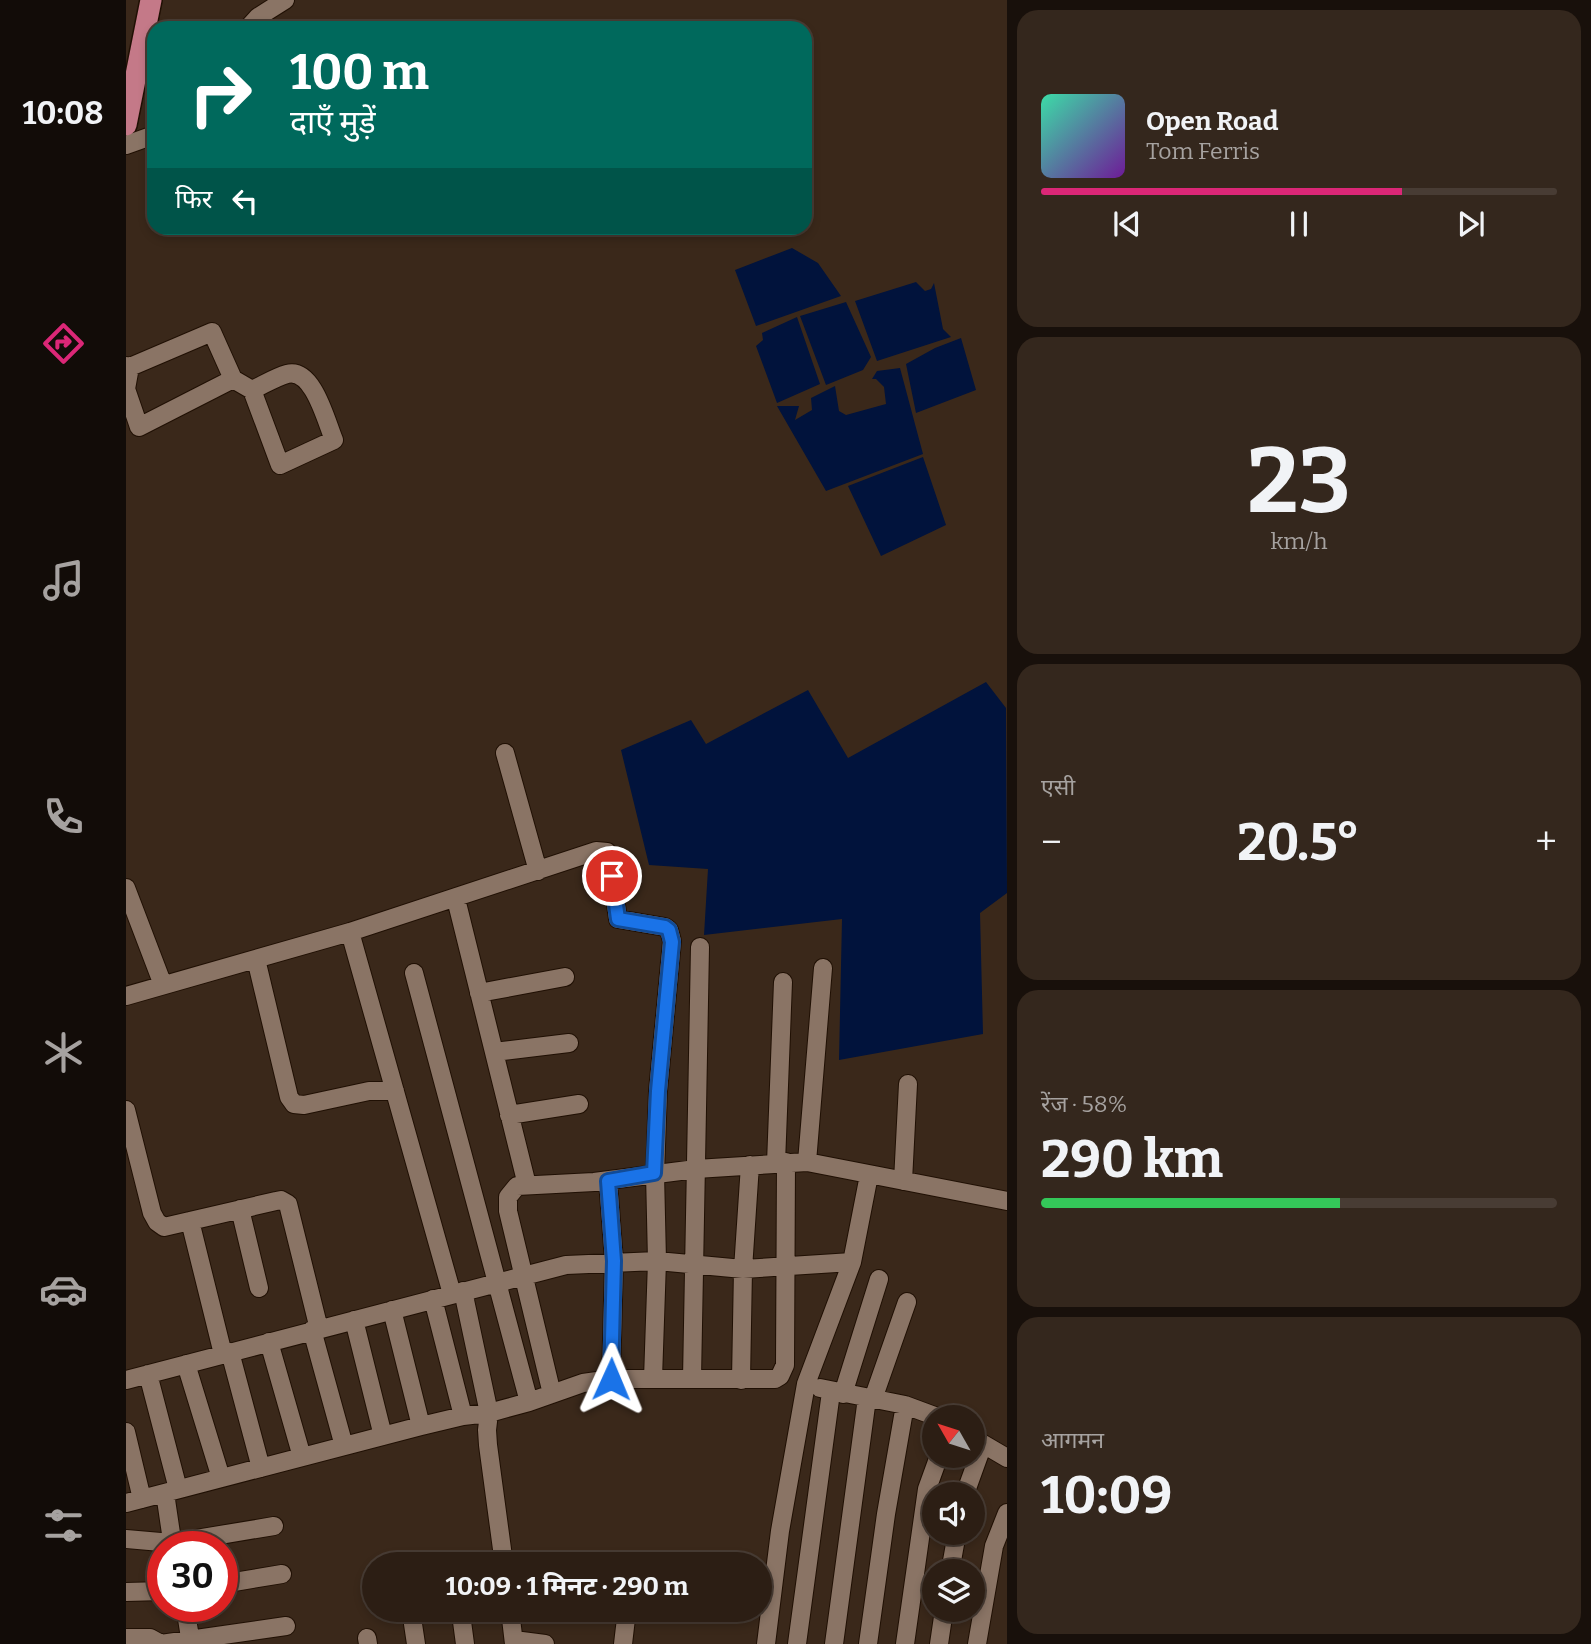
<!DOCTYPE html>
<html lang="hi">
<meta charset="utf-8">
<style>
body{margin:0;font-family:Bitter,"Noto Sans Devanagari",serif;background:#34271d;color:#f1f3f6;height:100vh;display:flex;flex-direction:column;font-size:26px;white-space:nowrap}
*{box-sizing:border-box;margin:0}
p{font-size:23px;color:#a6a2a0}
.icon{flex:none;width:38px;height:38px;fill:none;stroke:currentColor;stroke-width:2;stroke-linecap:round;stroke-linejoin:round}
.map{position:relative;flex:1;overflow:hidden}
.details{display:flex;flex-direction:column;gap:10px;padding:10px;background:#18100b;width:584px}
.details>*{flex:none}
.hud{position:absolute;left:21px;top:21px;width:665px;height:214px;border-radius:21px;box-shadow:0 4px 10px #0003,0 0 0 2px #483c34;background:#00695c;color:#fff;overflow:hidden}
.needle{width:46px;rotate:309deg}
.tools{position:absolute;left:796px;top:1405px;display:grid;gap:14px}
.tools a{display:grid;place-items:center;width:63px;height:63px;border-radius:50%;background:#2c1e14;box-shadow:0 4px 10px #0003,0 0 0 2px #483c34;font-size:35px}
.speed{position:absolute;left:21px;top:1531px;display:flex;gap:14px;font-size:35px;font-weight:700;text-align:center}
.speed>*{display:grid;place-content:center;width:91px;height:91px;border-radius:50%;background:#2c1e14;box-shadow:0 4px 10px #0003,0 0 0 2px #483c34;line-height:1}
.speed .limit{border:10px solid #d22;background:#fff;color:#111}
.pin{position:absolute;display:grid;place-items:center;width:60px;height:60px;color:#fff;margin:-30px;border:4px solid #fff;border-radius:50%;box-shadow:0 2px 7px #0007}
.me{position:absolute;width:77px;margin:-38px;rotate:1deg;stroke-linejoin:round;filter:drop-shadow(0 0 5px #0008)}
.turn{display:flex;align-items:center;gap:24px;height:147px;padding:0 28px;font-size:32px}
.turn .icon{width:91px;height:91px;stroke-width:2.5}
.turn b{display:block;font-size:49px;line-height:60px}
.then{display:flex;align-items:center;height:66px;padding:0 28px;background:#0003;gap:14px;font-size:26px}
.big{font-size:52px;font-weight:700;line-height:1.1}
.details .card{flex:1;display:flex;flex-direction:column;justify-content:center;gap:10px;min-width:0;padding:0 24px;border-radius:21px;background:#34271d}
.details .dial{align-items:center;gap:0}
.dial b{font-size:91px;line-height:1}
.song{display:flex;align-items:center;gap:21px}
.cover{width:84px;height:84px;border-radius:10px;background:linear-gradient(135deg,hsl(160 70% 55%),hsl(280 70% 35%))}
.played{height:7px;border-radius:4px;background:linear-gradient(90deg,#db2777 70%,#483c34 70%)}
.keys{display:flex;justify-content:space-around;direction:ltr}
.heat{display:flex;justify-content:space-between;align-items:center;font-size:38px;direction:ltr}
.charge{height:10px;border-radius:5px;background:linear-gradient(90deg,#34c759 58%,#483c34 0)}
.trip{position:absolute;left:236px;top:1552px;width:410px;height:70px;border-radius:35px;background:#2c1e14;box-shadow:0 4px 10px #0003,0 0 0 2px #483c34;font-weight:700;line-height:70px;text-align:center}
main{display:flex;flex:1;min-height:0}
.tab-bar{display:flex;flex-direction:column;width:126px;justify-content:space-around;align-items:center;background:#120c08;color:#a6a2a0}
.tab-bar .icon{width:49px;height:49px}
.tab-bar .selected{color:#db2777}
.tab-bar b{font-size:32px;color:#f1f3f6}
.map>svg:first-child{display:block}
</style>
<main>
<nav class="tab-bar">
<b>10:08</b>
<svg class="icon selected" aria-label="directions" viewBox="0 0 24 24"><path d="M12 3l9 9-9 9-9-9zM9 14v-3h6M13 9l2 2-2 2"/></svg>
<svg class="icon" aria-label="music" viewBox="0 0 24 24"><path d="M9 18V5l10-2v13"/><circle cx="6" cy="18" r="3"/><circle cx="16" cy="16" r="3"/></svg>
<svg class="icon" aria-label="phone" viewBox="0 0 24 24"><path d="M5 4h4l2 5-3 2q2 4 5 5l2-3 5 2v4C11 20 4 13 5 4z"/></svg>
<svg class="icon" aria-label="climate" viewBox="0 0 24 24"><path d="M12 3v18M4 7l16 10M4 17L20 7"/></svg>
<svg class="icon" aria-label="car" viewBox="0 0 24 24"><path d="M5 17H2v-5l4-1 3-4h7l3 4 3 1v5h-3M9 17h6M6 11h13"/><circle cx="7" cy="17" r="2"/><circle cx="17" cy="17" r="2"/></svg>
<svg class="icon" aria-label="filters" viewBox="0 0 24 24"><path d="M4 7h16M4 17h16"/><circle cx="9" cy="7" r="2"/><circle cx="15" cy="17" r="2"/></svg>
</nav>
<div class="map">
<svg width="881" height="1644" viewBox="0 0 881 1644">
<rect width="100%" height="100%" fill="#3a281a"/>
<path fill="#01133c" d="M666,248L692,263L715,296L630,326L609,270Z
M790,282L799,291L805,289L808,283L817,329L825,337L751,361L729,301Z
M720,302L745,357L737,370L700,385L674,316Z
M671,317L694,384L651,403L630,346L637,340L636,333Z
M835,338L850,390L790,413L780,364L809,348Z
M774,368L797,454L700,491L651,406H673L669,420L686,410L685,398L709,386L713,411L720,415L760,404L758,387L750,379H746L751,371Z
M797,457L820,525L755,556L722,486Z
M860,682L880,708L881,893L854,913L857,1034L713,1060L716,919L578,935L582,869L523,865L495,750L565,720L580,744L682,690L722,758Z"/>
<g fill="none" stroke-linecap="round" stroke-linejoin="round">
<defs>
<path id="minor" d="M122,28L132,17L159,0
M0,145L28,135
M0,366L4,367L86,332L107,379L13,427L0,389L4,367
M107,379L126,390L154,465L208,440C200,421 187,367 161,374C150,377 137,385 126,390
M379,753L412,871
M0,888L37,985
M330,899L401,1185
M224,932L326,1294
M130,959L163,1097L168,1104L178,1105L243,1091H269
M288,973L403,1402
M353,993L439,977
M0,996L224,932L470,851L481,852L483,856L492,919L539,927L543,930L546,941L532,1091L529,1173L531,1261L527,1379
M368,1052L443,1043
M0,1110L26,1213L31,1222L38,1227L150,1201L155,1200L162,1204L193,1329
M383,1115L453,1104
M681,1162L697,968
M650,1163L657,982
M482,1181L488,1261L485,1379
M777,1181L782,1084
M114,1209L133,1288
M64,1221L97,1354
M337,1291L363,1413L361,1430L362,1445L378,1564
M307,1299L337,1416
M266,1310L295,1426
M228,1320L257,1436
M186,1330L218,1446
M143,1342L176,1457
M104,1352L135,1468
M60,1364L95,1478
M22,1374L52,1489
M566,1379L574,947
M0,1380L440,1265L531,1261L617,1269L726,1262
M615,1380L617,1269L624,1165
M694,1388L779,1405L814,1418
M426,1394L382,1211V1197L391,1186L468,1182L570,1169L681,1162L881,1201
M717,1394L753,1279
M747,1399L781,1302
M0,1432L16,1499
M847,1438L881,1458
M39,1493L47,1547
M839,1494L857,1444
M0,1503L295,1426L337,1416L363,1413L403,1402L457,1383L485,1379H649L654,1376L659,1365L660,1162
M0,1539L46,1543L148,1526
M824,1572L831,1533
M96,1584L156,1574
M0,1592L37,1591
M59,1606L65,1644
M384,1610L388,1644
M335,1614L339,1644
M287,1624L290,1644
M0,1638H24L35,1644L160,1626
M241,1638L242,1644
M388,1640L419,1644
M497,1644L501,1610
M640,1644L654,1531L680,1384L726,1262L743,1175
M671,1644L705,1392
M708,1644L741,1398
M742,1644L760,1514L779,1405
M779,1644L801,1489L813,1456
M813,1644L818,1610
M851,1644L868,1546L881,1513"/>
<path id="highway" d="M0,125L25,0"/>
</defs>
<use href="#minor" stroke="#201004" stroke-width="20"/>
<use href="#highway" stroke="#201004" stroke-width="24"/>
<use href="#minor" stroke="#8a7465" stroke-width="18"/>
<use href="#highway" stroke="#c47988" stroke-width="21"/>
</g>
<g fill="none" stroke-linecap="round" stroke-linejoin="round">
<defs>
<path id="route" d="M485,1379L488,1261L482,1181L528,1173L532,1091L546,942L543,930L539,927L492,919L486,876"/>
</defs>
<use href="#route" stroke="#114b97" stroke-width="18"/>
<use href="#route" stroke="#1a73e8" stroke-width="12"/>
</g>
</svg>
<div class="tools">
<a><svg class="needle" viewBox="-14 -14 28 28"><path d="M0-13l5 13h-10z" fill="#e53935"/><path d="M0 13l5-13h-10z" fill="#a6a2a0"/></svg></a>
<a><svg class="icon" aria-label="sound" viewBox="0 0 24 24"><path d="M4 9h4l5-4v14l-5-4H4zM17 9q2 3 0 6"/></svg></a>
<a><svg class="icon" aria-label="layers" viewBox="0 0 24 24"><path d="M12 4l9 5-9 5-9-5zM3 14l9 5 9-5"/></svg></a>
</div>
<div class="speed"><div class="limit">30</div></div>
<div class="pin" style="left:486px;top:876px;background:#d93025"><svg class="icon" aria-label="arrive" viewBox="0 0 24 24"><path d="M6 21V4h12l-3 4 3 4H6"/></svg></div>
<svg class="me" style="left:485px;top:1379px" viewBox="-20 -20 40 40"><path d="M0-17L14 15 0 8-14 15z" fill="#1a73e8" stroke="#fff" stroke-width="4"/></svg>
<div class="trip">10:09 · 1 मिनट · 290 m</div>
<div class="hud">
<div class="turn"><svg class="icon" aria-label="right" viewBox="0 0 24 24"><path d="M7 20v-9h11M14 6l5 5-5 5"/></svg><div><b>100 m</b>दाएँ मुड़ें</div></div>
<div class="then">फिर<svg class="icon" aria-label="left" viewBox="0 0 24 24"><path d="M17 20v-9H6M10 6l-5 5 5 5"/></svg></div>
</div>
</div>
<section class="details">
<div class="card">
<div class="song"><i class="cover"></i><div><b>Open Road</b><p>Tom Ferris</p></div></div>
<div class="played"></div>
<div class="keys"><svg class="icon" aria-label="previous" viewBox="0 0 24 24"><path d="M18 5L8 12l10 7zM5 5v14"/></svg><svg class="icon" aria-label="pause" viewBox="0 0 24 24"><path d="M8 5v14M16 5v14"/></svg><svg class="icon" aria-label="next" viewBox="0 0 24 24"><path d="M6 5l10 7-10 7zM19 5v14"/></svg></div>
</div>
<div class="card dial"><b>23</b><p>km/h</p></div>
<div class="card"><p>एसी</p>
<div class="heat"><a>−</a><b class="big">20.5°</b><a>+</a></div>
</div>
<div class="card"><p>रेंज · 58%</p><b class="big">290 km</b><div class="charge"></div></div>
<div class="card"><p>आगमन</p><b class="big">10:09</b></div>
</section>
</main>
